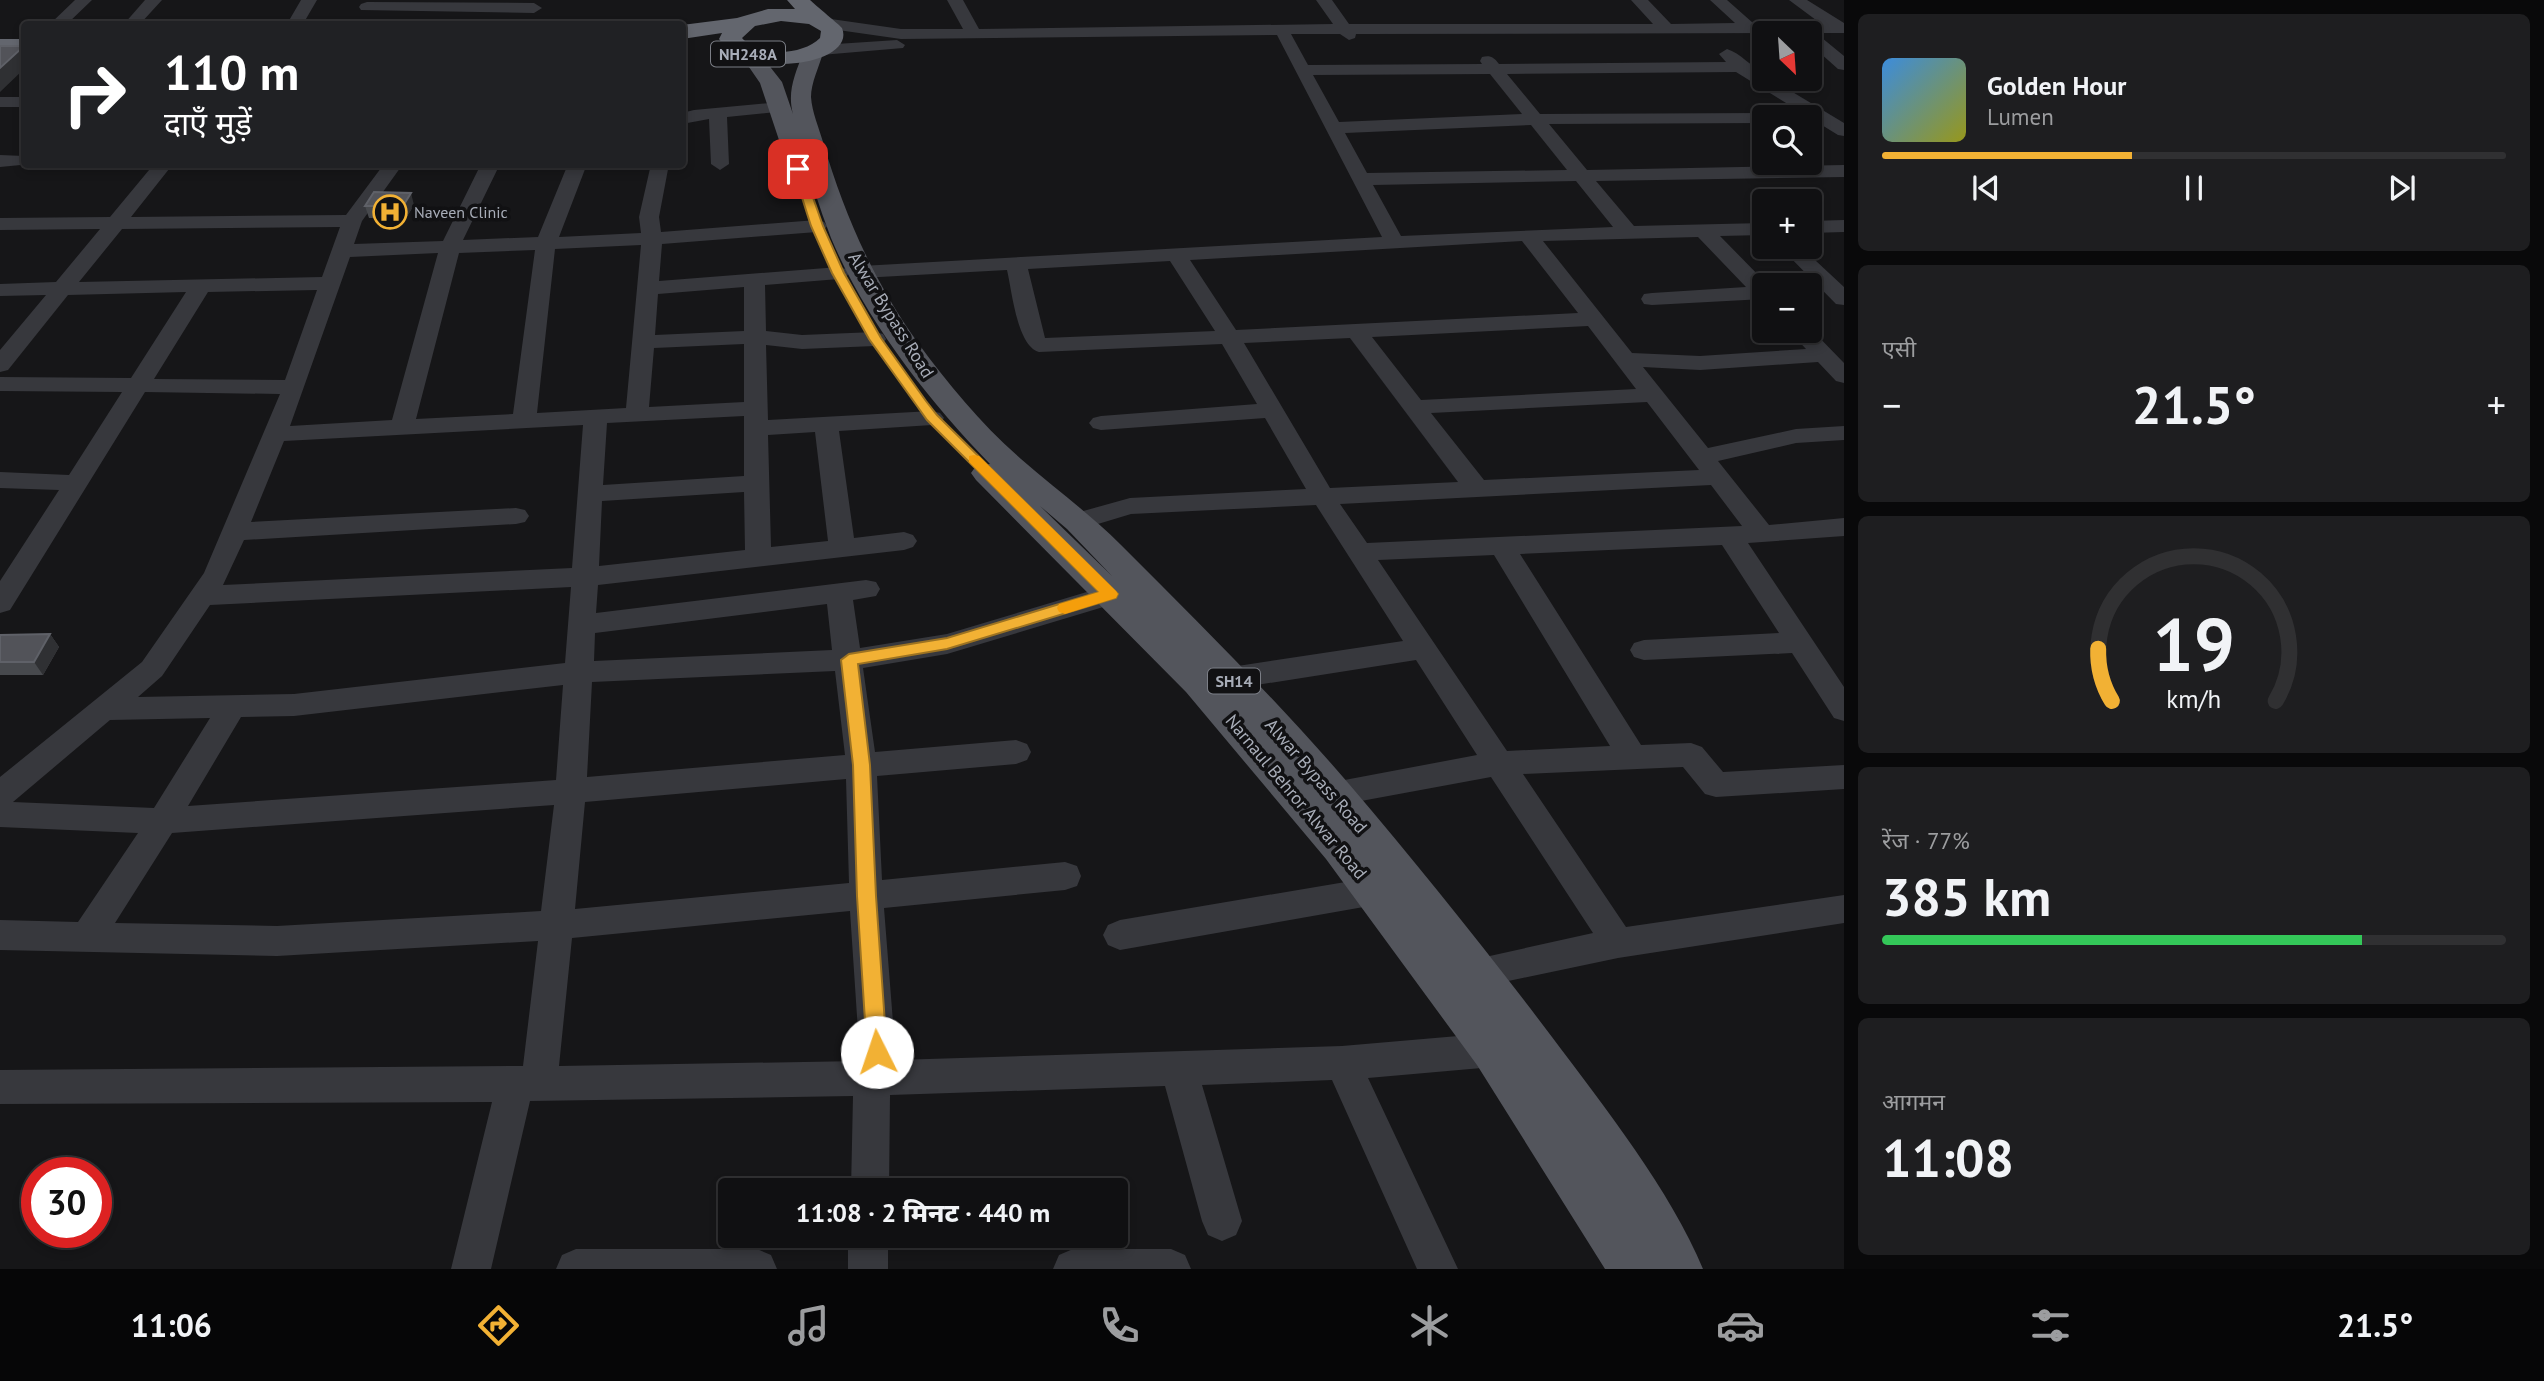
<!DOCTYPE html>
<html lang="hi">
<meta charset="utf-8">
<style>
body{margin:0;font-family:"PT Sans","Noto Sans Devanagari",sans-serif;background:#1e1e20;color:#f1f3f6;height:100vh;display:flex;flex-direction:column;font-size:26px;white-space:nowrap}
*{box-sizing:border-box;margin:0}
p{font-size:23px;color:#9c9d9f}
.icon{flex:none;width:38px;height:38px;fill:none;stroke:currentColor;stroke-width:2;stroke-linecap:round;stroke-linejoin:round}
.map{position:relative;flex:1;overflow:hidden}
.side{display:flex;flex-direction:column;gap:14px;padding:14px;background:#09090a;width:700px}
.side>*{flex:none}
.guide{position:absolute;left:21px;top:21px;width:665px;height:147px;border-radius:7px;box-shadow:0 4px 10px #0003,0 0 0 2px #303032;background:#202124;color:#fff;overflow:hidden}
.needle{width:46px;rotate:155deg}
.fabs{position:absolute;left:1752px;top:21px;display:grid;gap:14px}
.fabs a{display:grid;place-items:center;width:70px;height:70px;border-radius:7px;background:#101012;box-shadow:0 4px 10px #0003,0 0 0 2px #303032;font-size:35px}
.speed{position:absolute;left:21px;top:1157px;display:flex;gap:14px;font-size:35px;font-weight:700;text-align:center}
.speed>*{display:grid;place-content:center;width:91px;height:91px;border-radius:50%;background:#101012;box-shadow:0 4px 10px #0003,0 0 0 2px #303032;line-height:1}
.speed .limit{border:10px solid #d22;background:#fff;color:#111}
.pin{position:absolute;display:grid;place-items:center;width:60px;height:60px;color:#fff;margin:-30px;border-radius:14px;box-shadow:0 4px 10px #0006}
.me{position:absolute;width:77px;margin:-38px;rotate:356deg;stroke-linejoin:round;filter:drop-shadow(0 0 5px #0008)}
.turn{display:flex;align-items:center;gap:24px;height:147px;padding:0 28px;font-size:32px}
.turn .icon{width:91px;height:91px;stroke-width:2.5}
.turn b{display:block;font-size:49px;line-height:60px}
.big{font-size:52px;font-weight:800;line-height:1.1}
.side .card{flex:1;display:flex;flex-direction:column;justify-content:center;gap:10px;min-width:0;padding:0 24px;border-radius:10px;background:#1e1e20}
.side .dial{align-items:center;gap:0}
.dial svg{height:182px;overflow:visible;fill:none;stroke:#303032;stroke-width:7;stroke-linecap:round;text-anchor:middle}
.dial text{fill:#f1f3f6;stroke:none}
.song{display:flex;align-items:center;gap:21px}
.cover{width:84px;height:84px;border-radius:10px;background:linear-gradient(135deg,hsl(210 70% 55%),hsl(60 70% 35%))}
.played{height:7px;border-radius:4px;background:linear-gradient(90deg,#f2b134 40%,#303032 40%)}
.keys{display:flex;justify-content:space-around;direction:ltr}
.heat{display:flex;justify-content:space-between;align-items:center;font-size:38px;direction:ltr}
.charge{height:10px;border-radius:5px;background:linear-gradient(90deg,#34c759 77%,#303032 0)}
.trip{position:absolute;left:718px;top:1178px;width:410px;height:70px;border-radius:7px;background:#101012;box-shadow:0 4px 10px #0003,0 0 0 2px #303032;font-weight:800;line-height:70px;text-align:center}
.tab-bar{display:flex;height:112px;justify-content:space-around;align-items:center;background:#060607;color:#9c9d9f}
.tab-bar .icon{width:49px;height:49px}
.tab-bar .on{color:#f2b134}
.tab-bar b{font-size:32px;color:#f1f3f6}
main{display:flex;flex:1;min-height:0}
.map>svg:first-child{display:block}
</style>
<main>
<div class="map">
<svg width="1844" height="1269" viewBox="0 0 1844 1269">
<rect width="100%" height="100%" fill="#161618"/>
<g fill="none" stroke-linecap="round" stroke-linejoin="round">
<path fill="#37383d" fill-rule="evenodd" d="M75,0H92L67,24H50Z
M145,0H162L140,24H124Z
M301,0H317L303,24H287Z
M947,0H963L979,29L1333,24L1316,0H1332L1349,24H1653L1631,0H1648L1671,24L1735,23L1710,0H1727L1753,23H1820L1789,0H1807L1844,23V33H1816L1844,56V70L1838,69L1810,44V33L1356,34L1355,38L1349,40L1340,34H1291L1308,65L1482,64L1480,61L1482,57C1490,55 1494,57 1499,64L1726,62L1719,54L1727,49C1740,53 1752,67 1764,74V79H1771L1844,123V136L1838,135L1736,72L1507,74L1540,114L1764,113L1772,117H1764V123L1549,124L1587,170L1844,165V177L1596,181L1634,226L1764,223V235L1720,236L1768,285H1764V299L1652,305L1644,304L1641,299L1644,294L1652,293L1746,287L1698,237L1543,241L1632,353L1700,356L1806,349L1789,331H1810V328L1844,363V383L1836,381L1818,362L1700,370L1643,367L1708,448L1796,429L1844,426V440L1796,443L1718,461L1769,525L1844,518V536L1748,543L1844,687V721L1834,718L1792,653L1644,660L1634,657L1630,650L1634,643L1644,640L1779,633L1722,545L1520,554L1641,745L1691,743L1702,747L1723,772L1844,765V789L1716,797L1705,794L1683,767L1523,774L1626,927L1844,895V923L1618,958L1461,991L1449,987L1444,976L1449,965L1593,933L1491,777L1334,806L1323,803L1318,794L1323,785L1334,782L1477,755L1416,660L1231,689L1221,686L1217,678L1221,670L1231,667L1403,641L1316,505L1131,514L1078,530L1069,527L1065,521L1069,515L1130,498L1306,489L1265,418L1101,430L1093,428L1089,423L1093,418L1101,416L1257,404L1222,344L1039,352C1017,346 1012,291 1007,270L861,278L854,276L851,272L854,268L861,266L1382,237L1277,35L901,39L824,28L816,23L824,18L901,29H963ZM1490,74L1522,114L1339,122L1313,75ZM1531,125L1567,170L1367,173L1345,133ZM1576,181L1613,227L1401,236L1373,185ZM1522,241L1578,313L1236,330L1190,260ZM1170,261L1215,331L1045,338L1028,269ZM1588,326L1636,389L1421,400L1372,337ZM1350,338L1458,482L1330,488L1244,343ZM1647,402L1699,470L1484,480L1431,413ZM1711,485L1742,526L1367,543L1340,504ZM1494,555L1610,746L1507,751L1378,560Z
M367,2L534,3L542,8L534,13L361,10L359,7L361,4Z
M897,40L905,45L903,48L821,55L813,50L821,45Z
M0,97H24V107H0Z
M780,102L789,107L786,111L727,117L729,164L720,170L711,164L709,119L682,124V113L694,110Z
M0,155L24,156V164H31L0,167Z
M154,164H173L131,217L346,215L384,164H403L362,221L354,244L443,241L481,164H500L463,240L538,237L568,164H587L559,237L641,233L639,217L651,164H669L659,217L661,232L817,220L824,222L827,226L824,230L817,232L662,244L659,281L839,267L846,269L849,273L846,277L839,279L765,285L766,331L802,335L875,332L883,334L886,339L883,344L875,346L802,349L766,345L768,420L932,411L940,413L944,418L940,423L932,425L839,431L854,538L904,532L913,535L917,541L913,547L904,550L598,585L596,613L866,580L876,582L880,589L876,596L853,600L860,648L947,634L1110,585L1120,588L1124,595L1120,602L947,654L863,668L875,752L1016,740L1027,744L1031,752L1027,760L1016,764L877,776L882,880L1065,862L1077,866L1081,876L1077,886L1065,890L884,908L896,1060L1342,1046L1493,1033L1506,1038L1511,1050L1506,1062L1493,1067L1368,1078L1458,1269H1417L1332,1080L1202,1085L1242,1221L1236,1235L1222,1241L1208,1235L1202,1221L1165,1086L890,1095L889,1190H851L853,1096L530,1101L491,1269H451L492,1102L0,1104V1070L523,1066L538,941L277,956L0,950V920L78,922L138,833L0,827V777L142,662L204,573L280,394L145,392L10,610L0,613V581L59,490L0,488V472L69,475L122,392L0,391V377L131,378L186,292L68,295L8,370L0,372V350L46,295L0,296V284L56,282L100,229L0,230V218L110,217ZM340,227L322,277L79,282L122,229ZM641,245L626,408L537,413L555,249ZM535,250L513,414L416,419L459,253ZM438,253L392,420L290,426L350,257ZM744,287V331L655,335L658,294ZM317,290L285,380L154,379L208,292ZM744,344V402L649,407L654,348ZM744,416V476L603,485L607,423ZM583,425L572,568L223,585L244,540L516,524L525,522L529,516L525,510L516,508L251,522L284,441ZM815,432L828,541L771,547L768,435ZM744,492L745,550L599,566L602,501ZM571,587L565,663L294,694L138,697L162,676L210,605ZM827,604L832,650L594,661L595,633ZM835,671L845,755L587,777L592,682ZM563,685L556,780L188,806L241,717L294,716ZM210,718L154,808L13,802L110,720ZM846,779L849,883L575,909L585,802ZM554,805L541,911L277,926L115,923L172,833ZM850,911L860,1061L559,1066L572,938Z
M1844,220V232L1810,233V221Z
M1780,247H1801L1844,287V305L1836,304Z
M1375,877L1387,881L1392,891L1387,901L1375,905L1120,950L1108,945L1103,935L1108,925L1120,920Z
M848,1236H888V1269H848Z
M576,1249H757L771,1255L777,1269H556L562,1255Z
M1073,1249H1171L1185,1255L1191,1269H1053L1059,1255Z"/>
<path fill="#53555c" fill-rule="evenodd" d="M813,47L820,49L823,53C819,67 811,83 811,97C812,112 819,128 823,142C844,214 874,282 918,343C948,384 982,425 1021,459C1054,488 1089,513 1120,544C1198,622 1277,700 1349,784C1419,866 1487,951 1552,1037C1603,1105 1671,1191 1703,1269H1605L1477,1065L1326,859L1186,692L976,480L971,473L976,466L990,464C928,400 866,321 831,238C819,207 809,174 800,142L790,147L782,145L779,140L760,83L740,54L743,50H757L782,82L793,114C787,92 795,74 803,53L806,49ZM1040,506L1067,529L1112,576Z"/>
<path fill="#63666e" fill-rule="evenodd" d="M787,0H810C815,5 841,26 842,28C857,65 748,81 719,39L722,33L682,39V25L737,18L768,9H795ZM781,21L809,24L821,31L820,38C802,56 759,57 742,38L755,26Z
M0,39H24V53H0Z"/>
</g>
<path fill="#47494d" d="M414,205L406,218H369L365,206Z
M50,634L59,647L43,675H0V635Z"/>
<path fill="#2f3033" d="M24,46V69L0,92V68Z
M411,193L414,205L406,218L403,206Z
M50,634L59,647L43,675L34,662Z"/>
<path fill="#525359" stroke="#5f6168" stroke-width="2" d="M0,46H24L0,68Z
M374,192L411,193L403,206H365Z
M50,634L34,662H0V635Z"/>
<path fill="#f2b134" stroke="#9d7322" stroke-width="2" d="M794,166L803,169L823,226L844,273L881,338L926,401L937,415L1118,594L1116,598L947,649L858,664L870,765L876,896L887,1052L884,1059L877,1062L870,1059L867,1052L857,896L853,765L841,660L849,654L947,638L1099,592L927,420L917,406L869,339L832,273L811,226L793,169Z"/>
<path fill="#f59e0b" d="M974,455L979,456L1116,591L1118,594L1116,598L1065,614L1059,612L1057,608L1059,604L1099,592L969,462V456Z"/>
<defs>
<symbol id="hospital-ring" viewBox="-11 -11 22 22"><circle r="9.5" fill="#111113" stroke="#f2b134" stroke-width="1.5"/><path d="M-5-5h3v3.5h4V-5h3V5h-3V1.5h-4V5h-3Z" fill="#f2b134"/></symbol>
</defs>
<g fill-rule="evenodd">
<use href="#hospital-ring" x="371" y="193" width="38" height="38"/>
</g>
<g text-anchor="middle" stroke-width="7" stroke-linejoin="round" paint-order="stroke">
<g fill="#111113" stroke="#7b7e86" stroke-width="2">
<rect x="711" y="41.5" width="74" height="25" rx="5"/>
<rect x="1208" y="668.5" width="52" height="25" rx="5"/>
</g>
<g font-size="16" font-weight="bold" fill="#a8adb8">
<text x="748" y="60">NH248A</text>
<text x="1234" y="687">SH14</text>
</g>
<g font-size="16" fill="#a8adb8" stroke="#111113" text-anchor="start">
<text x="414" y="218">Naveen Clinic</text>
</g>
<g font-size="18" fill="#a8adb8" stroke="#111113">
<text transform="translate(891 315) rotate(58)" y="6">Alwar Bypass Road</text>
<text transform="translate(1316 776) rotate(49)" y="6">Alwar Bypass Road</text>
<text transform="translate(1296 797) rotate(50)" y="6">Narnaul Behror Alwar Road</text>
</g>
</g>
</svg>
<div class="fabs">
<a><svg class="needle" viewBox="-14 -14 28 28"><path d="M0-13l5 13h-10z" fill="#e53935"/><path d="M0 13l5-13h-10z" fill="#9c9d9f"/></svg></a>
<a><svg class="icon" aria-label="search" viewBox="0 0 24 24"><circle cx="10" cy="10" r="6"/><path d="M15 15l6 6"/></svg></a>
<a>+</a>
<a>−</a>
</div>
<div class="speed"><div class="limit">30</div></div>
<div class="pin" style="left:798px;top:169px;background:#d93025"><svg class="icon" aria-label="arrive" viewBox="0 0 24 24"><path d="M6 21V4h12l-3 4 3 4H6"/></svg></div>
<svg class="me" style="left:877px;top:1052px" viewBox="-20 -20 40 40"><circle r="19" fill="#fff"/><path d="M0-13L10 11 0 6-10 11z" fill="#f2b134"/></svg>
<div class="trip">11:08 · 2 मिनट · 440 m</div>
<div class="guide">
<div class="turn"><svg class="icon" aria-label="right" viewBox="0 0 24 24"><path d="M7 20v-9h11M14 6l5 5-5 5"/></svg><div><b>110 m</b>दाएँ मुड़ें</div></div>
</div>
</div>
<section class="side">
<div class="card">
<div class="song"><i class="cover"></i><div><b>Golden Hour</b><p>Lumen</p></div></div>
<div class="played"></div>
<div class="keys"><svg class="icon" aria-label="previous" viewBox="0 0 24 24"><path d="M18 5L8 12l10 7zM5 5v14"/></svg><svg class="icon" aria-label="pause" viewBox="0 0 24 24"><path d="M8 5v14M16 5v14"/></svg><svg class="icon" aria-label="next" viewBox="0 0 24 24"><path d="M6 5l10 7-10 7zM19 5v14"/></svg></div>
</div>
<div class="card"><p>एसी</p>
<div class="heat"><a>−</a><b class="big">21.5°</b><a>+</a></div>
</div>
<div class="card dial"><svg viewBox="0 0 100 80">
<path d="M14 69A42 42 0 1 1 86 69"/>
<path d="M14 69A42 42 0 0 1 8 46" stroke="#f2b134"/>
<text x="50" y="56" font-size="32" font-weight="700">19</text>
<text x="50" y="72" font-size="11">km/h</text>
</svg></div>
<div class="card"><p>रेंज · 77%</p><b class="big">385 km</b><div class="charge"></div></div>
<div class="card"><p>आगमन</p><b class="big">11:08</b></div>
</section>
</main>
<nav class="tab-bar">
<b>11:06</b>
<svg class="icon on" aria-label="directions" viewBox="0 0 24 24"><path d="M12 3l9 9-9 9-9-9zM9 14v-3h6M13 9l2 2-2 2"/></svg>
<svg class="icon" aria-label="music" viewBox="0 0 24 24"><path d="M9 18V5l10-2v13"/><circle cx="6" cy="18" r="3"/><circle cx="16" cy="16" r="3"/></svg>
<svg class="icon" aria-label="phone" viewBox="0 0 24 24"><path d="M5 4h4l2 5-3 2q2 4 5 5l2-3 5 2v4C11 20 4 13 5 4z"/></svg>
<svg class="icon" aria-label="climate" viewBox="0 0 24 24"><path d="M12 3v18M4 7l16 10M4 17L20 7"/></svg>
<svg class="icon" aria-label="car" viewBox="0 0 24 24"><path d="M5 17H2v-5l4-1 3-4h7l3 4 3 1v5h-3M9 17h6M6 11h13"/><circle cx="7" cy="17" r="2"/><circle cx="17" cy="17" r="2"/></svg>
<svg class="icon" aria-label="filters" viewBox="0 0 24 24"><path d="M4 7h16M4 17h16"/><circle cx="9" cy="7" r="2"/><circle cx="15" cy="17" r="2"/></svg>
<b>21.5°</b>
</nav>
